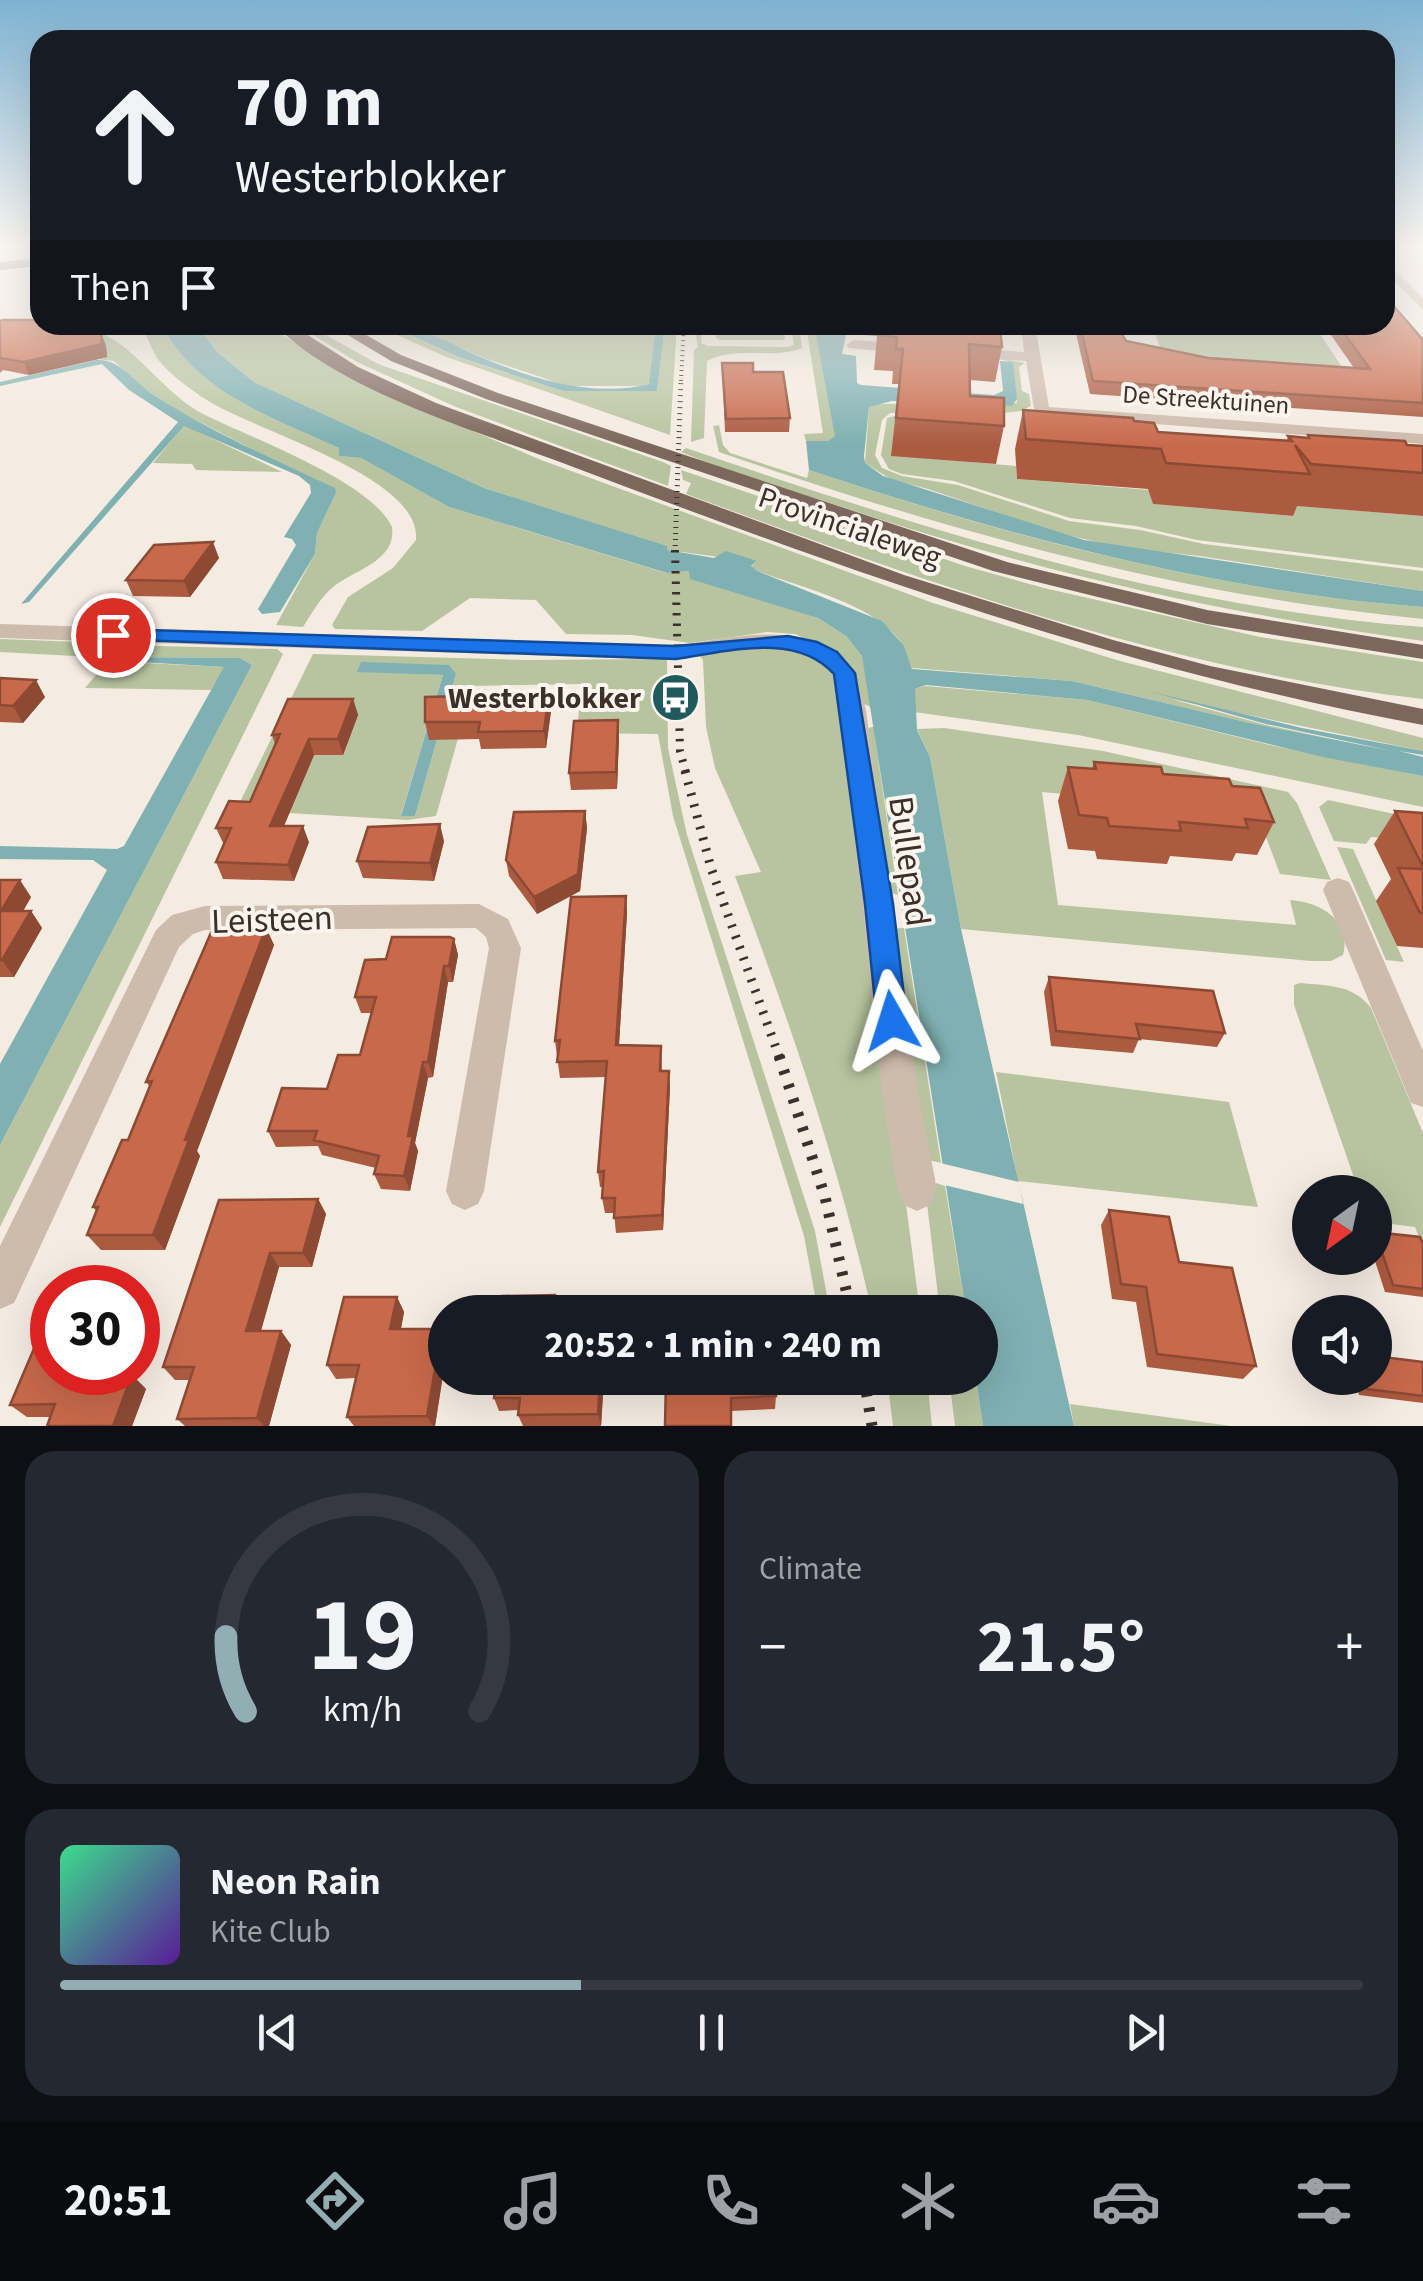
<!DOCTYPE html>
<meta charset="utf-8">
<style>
body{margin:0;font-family:"Source Sans 3",sans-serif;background:#242831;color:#f1f3f6;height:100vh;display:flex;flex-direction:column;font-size:38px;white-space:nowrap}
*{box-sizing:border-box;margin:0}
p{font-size:32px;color:#9ea1a6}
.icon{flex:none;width:55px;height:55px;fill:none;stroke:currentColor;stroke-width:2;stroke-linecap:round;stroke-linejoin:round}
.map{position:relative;height:1426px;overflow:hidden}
.details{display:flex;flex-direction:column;gap:25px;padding:25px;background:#0d0f14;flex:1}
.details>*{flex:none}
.hud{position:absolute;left:30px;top:30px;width:1365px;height:305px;border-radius:30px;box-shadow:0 10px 40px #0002;background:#171b24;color:#f1f3f6;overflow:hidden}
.needle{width:65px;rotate:213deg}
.controls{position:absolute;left:1292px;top:1175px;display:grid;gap:20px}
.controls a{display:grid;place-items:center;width:100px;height:100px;border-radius:50%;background:#171b24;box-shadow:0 10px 40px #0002;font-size:50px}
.speed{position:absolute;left:30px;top:1265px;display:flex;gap:20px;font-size:50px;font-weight:700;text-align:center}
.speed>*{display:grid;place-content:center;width:130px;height:130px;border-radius:50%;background:#171b24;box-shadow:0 10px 40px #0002;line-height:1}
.speed .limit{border:15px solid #d22;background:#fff;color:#111}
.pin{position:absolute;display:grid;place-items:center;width:85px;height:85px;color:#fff;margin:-42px;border:5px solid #fff;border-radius:50%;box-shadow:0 2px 10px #0007}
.me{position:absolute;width:110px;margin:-55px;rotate:354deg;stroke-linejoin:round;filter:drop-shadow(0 0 8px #0008)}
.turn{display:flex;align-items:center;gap:35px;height:210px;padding:0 40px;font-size:45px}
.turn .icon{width:130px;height:130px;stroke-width:2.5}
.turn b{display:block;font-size:70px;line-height:85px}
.then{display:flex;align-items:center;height:95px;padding:0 40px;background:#0003;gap:20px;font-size:38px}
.big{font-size:75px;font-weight:700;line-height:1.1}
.details .card{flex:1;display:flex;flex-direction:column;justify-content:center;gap:15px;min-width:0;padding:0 35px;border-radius:30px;background:#242831}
.details .dial{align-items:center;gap:0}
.dial svg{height:260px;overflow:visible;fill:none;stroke:#363941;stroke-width:7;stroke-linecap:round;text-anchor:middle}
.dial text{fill:#f1f3f6;stroke:none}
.song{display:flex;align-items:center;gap:30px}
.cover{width:120px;height:120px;border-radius:15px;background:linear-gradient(135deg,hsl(150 70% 55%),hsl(270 70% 35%))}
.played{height:10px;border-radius:5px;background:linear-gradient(90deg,#92aeb2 40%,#363941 40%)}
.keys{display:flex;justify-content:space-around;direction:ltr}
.heat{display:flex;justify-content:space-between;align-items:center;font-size:55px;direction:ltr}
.details .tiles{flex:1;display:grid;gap:25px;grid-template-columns:1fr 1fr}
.card:last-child{grid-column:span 2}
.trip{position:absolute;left:428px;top:1295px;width:570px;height:100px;border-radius:50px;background:#171b24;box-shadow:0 10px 40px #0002;font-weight:700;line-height:100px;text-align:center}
.tab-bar{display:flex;height:160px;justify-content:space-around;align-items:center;background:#090b0e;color:#9ea1a6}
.tab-bar .icon{width:70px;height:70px}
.tab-bar .selected{color:#92aeb2}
.tab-bar b{font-size:45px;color:#f1f3f6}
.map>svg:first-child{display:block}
</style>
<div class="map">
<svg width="1423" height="1426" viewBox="0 0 1423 1426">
<rect width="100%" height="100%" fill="#f4ebe1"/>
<path fill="#b8c4a0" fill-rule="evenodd" d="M136,325H162C194,391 276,419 339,448L340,456L361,458L449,507L666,573L689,571L818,618L846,636L862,656L873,708L862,703L851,668L842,656L795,634L767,632L690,643L632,635L566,634L536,600L470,598L422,631L335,629L332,625L348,597L393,568L416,540C422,475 249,430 202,397C189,388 171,375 161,363C150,351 150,334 136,325Z
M197,325H266L357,381L541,460L933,603L1120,661L1423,738V751L1171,699L1266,725L1392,752L1262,726L1072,681L912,668C908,661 907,653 903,646C880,605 799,587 757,571L751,567L756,562L667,550L666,546L484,488L254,382L217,352Z
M297,325H308L378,364L663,462L671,466L668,486L456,407L357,362Z
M375,325H388L457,357L563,391L657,390L665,325H677L670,435L444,356Z
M408,325H656L650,383L642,386H567L484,358Z
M694,325H702L701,343L708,346L787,347L794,345L791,325H799L802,348C772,360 737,345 707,361L704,438L691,442L694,350L698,347Z
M715,325H783L785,340H720L716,338Z
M806,325H814L836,436L828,441H806L804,434L823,433Z
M1152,325H1314L1348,376L1166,365Z
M0,327C32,327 69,323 100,333C133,344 167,396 203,414C251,438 371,481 392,527C397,561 354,570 333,587C320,598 312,613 303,627L276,625L315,554L317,533L336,493L179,411L142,387L114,361L96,359L60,368L73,332Z
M999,358L1025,363L1019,367L1022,391L1029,394L1031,406L1021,411L993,414L892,455L1016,466L1017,479L1149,490L1153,504L1292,516L1288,505L1423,516V568L1197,540L1136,526L1070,518L954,481L902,474L889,469L881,455L887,418L905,413H890L882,420L875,455L882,468L902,476L958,485L1069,521L1140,530L1204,544L1423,571V591L1200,556L1122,548L1054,532L928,489L892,480L865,463L869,407L873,404L1017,403L1013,363Z
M184,425L282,472L196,470L192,464L153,463Z
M719,425L723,445L730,453L807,478L809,470C1006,536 1214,591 1423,607V619C1178,595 951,532 719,452L713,426Z
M686,448C927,530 1167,607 1423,627V641C1223,614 1030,570 839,506C787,489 732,474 681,452Z
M681,470L965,566L1044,588L1260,637L1423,662V699C1168,670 926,582 686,494L691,483L683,480Z
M0,639L106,643L94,657L0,652Z
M121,645L277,649L283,654L0,1227V1145L252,665L240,658L128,657L124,662L225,667L211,690L85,688Z
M765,647L811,653L838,678L920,1312H872C838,1162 789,1020 735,876L761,872L715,768L706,727L703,660L699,655Z
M313,654L524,660L667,659L668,748L687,835L815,1231L830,1312H818L804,1236L673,816L658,734L577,733L581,684L473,686L436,816L408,820L236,810ZM357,671L456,674L415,816L401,815L443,675Z
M925,686L1087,700L1270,745L1423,776V807L1078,735L914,712L915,689Z
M876,726L875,737L898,895L886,891L865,729Z
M944,728L1103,751L1288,792L1297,803L1331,880L1280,874L1256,811L1042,792L1058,905L1296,925L1290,900C1320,902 1352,920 1343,955L1331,961H1311L961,929L930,757L917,729Z
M1328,800L1423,820V842L1371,837L1366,844L1334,841L1319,807Z
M1337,847L1353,849L1404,962L1386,960Z
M904,928L941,1163L925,1159L888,929Z
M1300,983C1328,986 1353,984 1371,1008L1423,1133V1247L1415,1227L1375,1222V1192H1359L1294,1005V985Z
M996,1072L1229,1102L1258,1207L1018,1181Z
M936,1183L945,1186L966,1312H940L925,1187Z
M887,1378H927L932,1426H893Z
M949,1378H976L983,1426H955Z
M1070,1404L1231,1426H1074Z"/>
<path fill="#7fb0b2" d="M162,325H197L217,352L254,382L484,488L667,546V550L714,558L726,551L757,561L751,566L757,571L882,621L904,646L912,669L1072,681L1254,724L1392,751L1266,724L1148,691L1302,728L1423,751V755L1399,751L1423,757V776L1323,757L1087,700L926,685L915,689L917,730L930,757L961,929L1074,1426H983L976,1378H980V1312H966L862,656L846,636L818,618L690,579L689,571L667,573L449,507L361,458L339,456V448C274,418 195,392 162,325Z
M388,325C421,325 452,345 483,358C533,379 594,398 649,384L656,325H665L657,391H563L458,357Z
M814,325H848L842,354L856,356L857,383L861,385L994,395L1003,391L1000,361L1013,362L1017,399L1012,406L892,401L869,407L864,456L865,463L883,476L1084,540L1423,591V607C1220,592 1007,536 809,470L806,441H828L835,436Z
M96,360C120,358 135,383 154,395C211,432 275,460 335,488L336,493L317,533L315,554L280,612L262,614L258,609L296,545L292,539L284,537L311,493L310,485L299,476L184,426L29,602L21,604L178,422L129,390L102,364L0,386V382Z
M128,657L240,658L252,665L0,1145V1064L107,870L93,860L0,859V846L117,849L124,846L224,667L122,661Z
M361,662L449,665L456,674L415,816H401L443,675L357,672Z"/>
<path fill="#f4ebe1" d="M936,1162L1019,1182L1023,1204L940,1184Z"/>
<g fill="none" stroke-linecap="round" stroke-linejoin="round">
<path fill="#cdbbac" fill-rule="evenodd" d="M1385,260L1423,298V310L1385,272Z
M1021,325H1035L1049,407L1423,434V444L1035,415L1026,361L968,358L960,353L968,348L1024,352Z
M854,340L908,344L916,349L908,354L849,348L846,345Z
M0,624L676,646C752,634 845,610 866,710L918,1094L935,1179L936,1192L930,1205L917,1211L904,1205L898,1192L882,1094L841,710C839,697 837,683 830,671C804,632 714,654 676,660L0,638Z
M1338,878L1349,882L1353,890L1423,1051V1107L1411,1103L1323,890L1327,882Z
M479,904L508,919L521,948L484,1191L478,1204L465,1210L452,1204L446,1191L489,948L486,937L476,928L205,930L193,934L179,947L14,1303L0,1309V1246L156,930L172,915L205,906Z"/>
<path fill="#7d675c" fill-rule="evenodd" d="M40,258V266L0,270V262Z
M275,325H292L358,367L436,403L904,575L1113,640L1210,666L1423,709V725C1121,669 853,573 568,465C480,432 341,392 275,325Z
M331,325H349L401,355L498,393L1007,562L1207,610L1423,645V659L1207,624L993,571L486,399L391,361Z"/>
<path stroke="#3b302b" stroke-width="4" stroke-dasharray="1 4" stroke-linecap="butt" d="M681,381L684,325"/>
<path stroke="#3b302b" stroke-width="5" stroke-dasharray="1 5" stroke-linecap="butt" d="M675,552L681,378"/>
<path stroke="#3b302b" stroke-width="8" stroke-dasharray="2.5 8" stroke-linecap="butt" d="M675,550L680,751L686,773"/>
<path stroke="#3b302b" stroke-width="9" stroke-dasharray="2.5 9" stroke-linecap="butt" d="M685,771L711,868L780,1059"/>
<path stroke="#3b302b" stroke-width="11" stroke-dasharray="4 11" stroke-linecap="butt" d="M779,1056L825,1197L851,1312
M864,1378L872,1426"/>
</g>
<path fill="#ac5a40" d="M0,321L40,325H76L79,332L78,333H101L106,346L107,357L29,375L3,370L0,373Z
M851,325H994L1002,347L995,382L970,380V396L1004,426L996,464L891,456L899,384H892L893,371L874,370L877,336L850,334Z
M1074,325H1116L1126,341L1208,358L1354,368L1324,325H1385L1423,340V417L1090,394Z
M722,363L753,372L790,418L789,432H725Z
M1023,410L1134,421L1158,432L1287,440L1288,436L1306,438L1308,435L1423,446V516L1297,506L1293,516L1153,504L1148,489L1017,479L1015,449Z
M219,558L190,597L133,596L126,580Z
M0,678L45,697L23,723L0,722Z
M353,699L358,715L343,755H314L284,826L309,842L294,881L223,879L216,862L224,845L216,828L250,802L275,744L272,735Z
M551,711L546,748L481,749L479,739L429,740L425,722Z
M618,720L619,737L617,789L571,790L569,773Z
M1094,762L1232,786L1274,822L1257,855L1236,853L1232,861L1170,856L1167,864L1097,859L1095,851L1068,849L1058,801L1068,767L1092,769Z
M585,811L587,828L580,891L537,914L509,876L506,860Z
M1395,811L1423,813V948L1397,946L1376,901L1391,879L1374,844Z
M444,841L434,881L363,878L357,861Z
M0,880L31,897L23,911H31L42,928L14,977H0Z
M626,896L627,913L619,1045L661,1046L662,1071L670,1087L663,1230L616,1233L614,1213H605L602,1198L603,1187H600L598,1172L606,1077L560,1078L555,1041Z
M266,928L274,945L197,1151L200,1156L165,1250H101L87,1235L97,1212L93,1207L128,1140L150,1087L146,1082Z
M454,939L458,955L453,982H448L433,1077L428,1078L415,1143L418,1151L410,1191L381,1189L374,1174L376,1168L322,1155L318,1146L276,1147L268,1131L327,1089L360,1055L372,1013H361L355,997L386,959Z
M1049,977L1225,1033L1217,1047L1139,1039L1133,1053L1051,1046L1044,992Z
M318,1199L326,1214L312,1267H279L261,1331H281L291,1345L269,1426H185L177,1419L190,1380H175L163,1367Z
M1109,1210L1179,1262L1256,1366L1243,1379L1147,1367L1136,1302L1112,1299L1101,1225Z
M1375,1232L1423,1244V1297L1385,1292L1374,1258H1375Z
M397,1297L404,1312L401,1329H442L445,1336V1362L435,1426H354L347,1417L356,1378L336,1379L327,1365Z
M1423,1362V1403L1359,1395L1354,1378H1375Z
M52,1372H121L120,1375H132L146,1389L132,1426H47L50,1417H27L10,1405Z
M497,1378H604L601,1426H523L518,1415L519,1410L499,1411L494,1398Z
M666,1378L776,1396L775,1409L731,1411Z"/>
<path fill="#8c4a34" d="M67,325H76L79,332L61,346L56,333Z
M101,333L106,346L107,357L29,375L24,362Z
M213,542L219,558L190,597L184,581Z
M36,680L45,697L23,723L13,706Z
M549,694L551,711L546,748L544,731Z
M353,699L358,715L343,755L338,739Z
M618,720L619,737L617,789L616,772Z
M309,739L314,755L277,842L270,826Z
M585,811L587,828L580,891L537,914L534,897Z
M440,824L444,841L434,881L430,863Z
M303,826L309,842L294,881L288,865Z
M20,880L31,897L13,929L1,911Z
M626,896L627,913L618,1061L616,1045Z
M31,911L42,928L14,977L2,960Z
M266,928L274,945L197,1151L200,1156L165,1250L153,1235L185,1140Z
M454,939L458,955L453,982L449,966Z
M444,966L448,982L433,1077L428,1062Z
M423,1062L428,1078L415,1143L418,1151L410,1191L404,1176L408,1136Z
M669,1071L670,1087L663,1230L662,1215Z
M318,1199L326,1214L312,1267L303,1253Z
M270,1253L279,1267L257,1344L246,1331Z
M555,1295L558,1309V1312H553Z
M397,1297L404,1312L398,1343L390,1329Z
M442,1329L445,1336V1362L435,1426H433L427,1416Z
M281,1331L291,1345L269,1426H264L257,1418Z
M102,1372H121L116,1388L101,1375Z
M132,1375L146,1389L132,1426H113Z
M600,1378H604L601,1426L598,1414Z"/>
<path fill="#c8694b" stroke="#8c4a34" stroke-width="2.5" d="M1385,296L1423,340V403L1093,381L1080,325H1116L1126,341L1208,358L1370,369L1338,325H1385Z
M3,320H40V325H67L56,333H101L102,344L24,362L0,358V321Z
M879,325H942L1000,328L1002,347L969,344L970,396L1004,398V426L896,418L903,349H896L897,337L877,335Z
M943,325H994V328Z
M722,363H753V372H783L790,418L726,419Z
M1023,410L1133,418L1134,421L1154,423L1158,432L1292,441L1288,436L1309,438L1308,435L1405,441L1407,445L1423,446V473L1311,464L1295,445L1310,474L1166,463L1161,449L1026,439Z
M213,542L184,581L126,580L154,545Z
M0,678L36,680L13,706L0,705Z
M549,694L544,731L478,732L480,722H425V697Z
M288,699H353L338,739H309L270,826H303L288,865L216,862L231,828H216L229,801L250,802L280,734L272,735Z
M618,720L616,772L569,773L574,721Z
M1094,762L1161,767L1163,774L1229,779L1232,786L1260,788L1274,822L1245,819L1248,828L1179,822L1181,831L1109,826L1107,818L1079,815L1068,767L1096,769Z
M585,811L578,874L534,897L506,860L514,812Z
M1395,811L1423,813V867Z
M440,824L430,863L357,861L368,827Z
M1398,868L1423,869V913H1420Z
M0,880H20L1,911H31L2,960H0Z
M626,896L616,1045L661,1046L660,1071H669L662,1215L614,1218L615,1198H602L604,1171L598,1172L607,1061L557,1062L560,1040L555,1041L571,897Z
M213,928H266L185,1140H189L153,1235H87L98,1207H93L122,1140H128L152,1081L146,1082Z
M392,937H450L454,939L449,966H444L428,1062H423L408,1136H413L404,1176L374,1174L379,1156L314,1140L317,1131H268L282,1088L327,1089L338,1055H360L376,997H355L365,960L386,959Z
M1049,977L1213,991L1225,1033L1136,1024L1140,1039L1056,1031Z
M318,1199L303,1253H270L246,1331H281L257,1418L177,1419L194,1367H163L219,1200Z
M1109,1210L1169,1217L1179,1262L1232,1268L1256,1366L1157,1354L1146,1287L1121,1284Z
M1375,1232L1420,1237L1423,1244V1289L1393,1285Z
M555,1295L553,1312H500L502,1296Z
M344,1297H397L390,1329H442L427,1416L347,1417L359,1365H327Z
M47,1318H52V1372H102L101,1375H132L113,1426H47L55,1404L10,1405Z
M1375,1356L1423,1362V1396L1367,1389L1364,1378H1375Z
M497,1378H600L598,1414L518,1415L520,1398H494Z
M666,1378H776V1396L731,1398V1426H665Z"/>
<linearGradient id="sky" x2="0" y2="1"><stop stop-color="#7eb2d2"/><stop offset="0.55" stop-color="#faf6f2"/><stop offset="1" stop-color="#faf6f2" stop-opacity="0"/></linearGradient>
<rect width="1423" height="446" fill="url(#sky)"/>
<path fill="#1a73e8" stroke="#114b97" stroke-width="2.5" d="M113,629L676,646L788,636L817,642L837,652L855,673L893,904L907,1021L902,1031L892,1035L881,1031L877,1021L865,904L834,674C796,631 726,652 676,659L106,639L103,635Z"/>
<defs>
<symbol id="bus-disc" viewBox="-11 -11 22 22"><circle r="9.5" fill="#1f5a5e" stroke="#fbf5ee"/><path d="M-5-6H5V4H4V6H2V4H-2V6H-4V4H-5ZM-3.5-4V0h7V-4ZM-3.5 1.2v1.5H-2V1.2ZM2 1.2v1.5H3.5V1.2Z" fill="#fff"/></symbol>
</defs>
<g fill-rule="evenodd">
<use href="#bus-disc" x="648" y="670" width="55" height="55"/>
</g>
<g text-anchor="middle" stroke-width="8" stroke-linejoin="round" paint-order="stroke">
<g font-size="25" fill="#3b302b" stroke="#fbf5ee">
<text transform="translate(1206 399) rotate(4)" y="9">De Streektuinen</text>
</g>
<g font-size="30" fill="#3b302b" stroke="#fbf5ee">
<text transform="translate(850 527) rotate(19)" y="10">Provincialeweg</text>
</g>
<g font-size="30" font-weight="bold" fill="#3b302b" stroke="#fbf5ee" text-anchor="end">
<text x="641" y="708">Westerblokker</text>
</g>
<g font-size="35" fill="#3b302b" stroke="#fbf5ee">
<text transform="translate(910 861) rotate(82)" y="12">Bullepad</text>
<text transform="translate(272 919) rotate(-2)" y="12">Leisteen</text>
</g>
</g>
</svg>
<div class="controls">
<a><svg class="needle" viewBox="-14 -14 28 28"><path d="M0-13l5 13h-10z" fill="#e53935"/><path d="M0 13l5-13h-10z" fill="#9ea1a6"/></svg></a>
<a><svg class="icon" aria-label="sound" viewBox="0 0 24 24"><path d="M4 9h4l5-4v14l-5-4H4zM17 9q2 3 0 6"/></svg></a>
</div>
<div class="speed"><div class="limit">30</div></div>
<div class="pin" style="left:113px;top:635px;background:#d93025"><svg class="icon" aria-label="arrive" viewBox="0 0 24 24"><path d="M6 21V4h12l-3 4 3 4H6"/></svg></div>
<svg class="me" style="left:892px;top:1021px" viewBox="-20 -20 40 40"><path d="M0-17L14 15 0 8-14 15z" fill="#1a73e8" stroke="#fff" stroke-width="4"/></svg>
<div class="trip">20:52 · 1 min · 240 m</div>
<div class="hud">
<div class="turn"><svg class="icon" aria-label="ahead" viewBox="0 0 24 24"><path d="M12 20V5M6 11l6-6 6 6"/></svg><div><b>70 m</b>Westerblokker</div></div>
<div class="then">Then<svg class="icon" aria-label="arrive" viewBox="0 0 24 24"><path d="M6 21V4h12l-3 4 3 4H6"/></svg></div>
</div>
</div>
<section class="details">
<div class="tiles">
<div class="card dial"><svg viewBox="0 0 100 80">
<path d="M14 69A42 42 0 1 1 86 69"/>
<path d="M14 69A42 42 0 0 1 8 46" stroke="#92aeb2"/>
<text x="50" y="56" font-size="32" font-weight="700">19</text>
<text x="50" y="72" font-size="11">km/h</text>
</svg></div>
<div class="card"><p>Climate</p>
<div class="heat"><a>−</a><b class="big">21.5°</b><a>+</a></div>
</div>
<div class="card">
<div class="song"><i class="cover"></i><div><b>Neon Rain</b><p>Kite Club</p></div></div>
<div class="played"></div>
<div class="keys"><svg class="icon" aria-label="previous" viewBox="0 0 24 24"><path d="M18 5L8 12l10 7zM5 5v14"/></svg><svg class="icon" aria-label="pause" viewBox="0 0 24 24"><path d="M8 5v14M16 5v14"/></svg><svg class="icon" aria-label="next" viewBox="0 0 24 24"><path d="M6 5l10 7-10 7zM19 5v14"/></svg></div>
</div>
</div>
</section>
<nav class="tab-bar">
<b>20:51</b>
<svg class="icon selected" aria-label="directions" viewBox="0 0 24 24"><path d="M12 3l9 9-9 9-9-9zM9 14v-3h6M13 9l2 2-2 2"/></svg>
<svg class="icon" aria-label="music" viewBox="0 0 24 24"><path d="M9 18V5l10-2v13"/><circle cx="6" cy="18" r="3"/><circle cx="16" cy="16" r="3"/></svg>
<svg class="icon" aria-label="phone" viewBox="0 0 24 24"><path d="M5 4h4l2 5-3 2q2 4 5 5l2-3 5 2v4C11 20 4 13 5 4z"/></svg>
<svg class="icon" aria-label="climate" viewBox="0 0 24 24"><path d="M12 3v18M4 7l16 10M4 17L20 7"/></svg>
<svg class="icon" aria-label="car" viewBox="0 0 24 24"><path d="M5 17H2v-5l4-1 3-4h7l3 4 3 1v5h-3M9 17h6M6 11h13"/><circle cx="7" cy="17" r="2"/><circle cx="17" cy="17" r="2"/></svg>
<svg class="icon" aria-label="filters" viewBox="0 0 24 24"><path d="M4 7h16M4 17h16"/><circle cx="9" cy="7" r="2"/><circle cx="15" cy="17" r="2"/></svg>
</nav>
